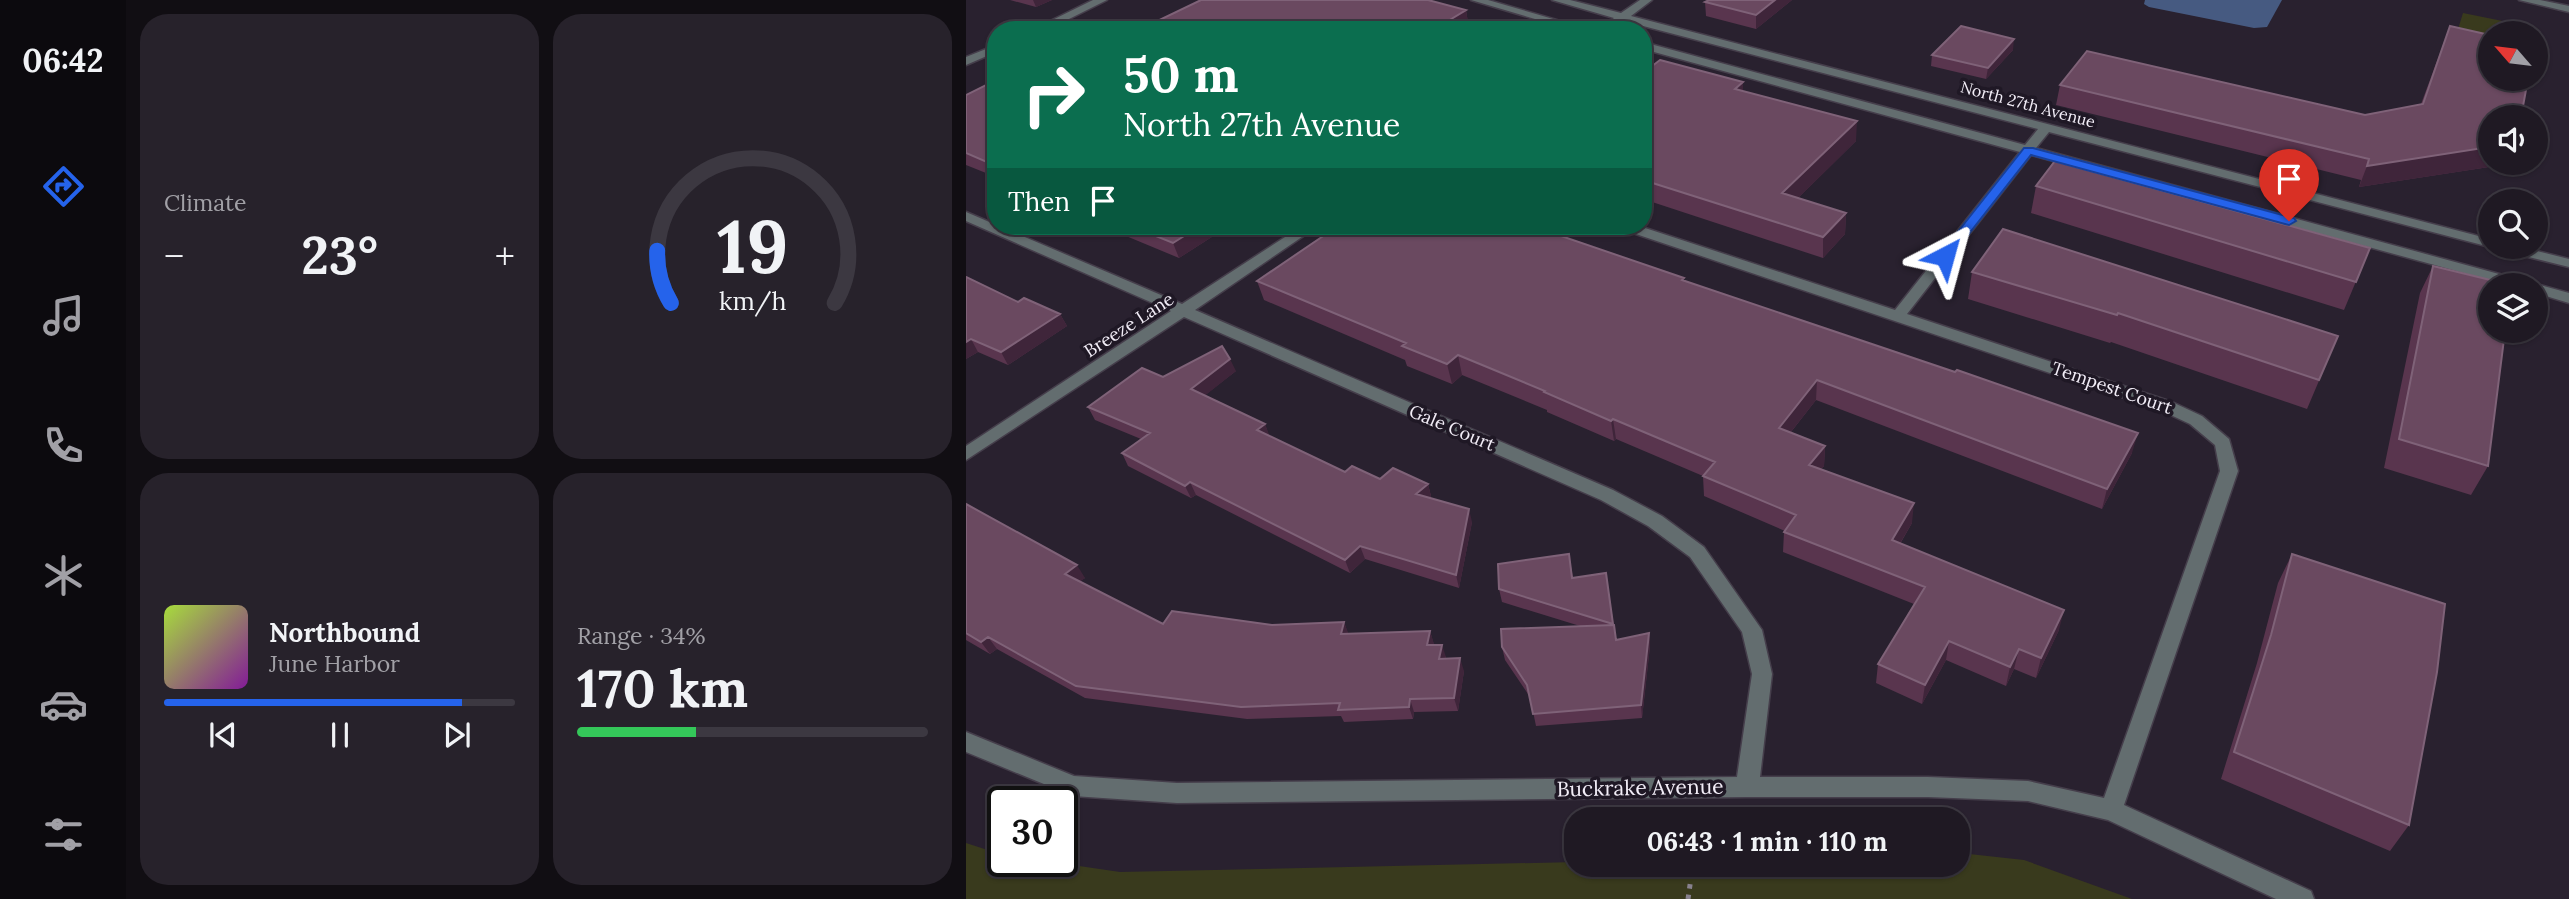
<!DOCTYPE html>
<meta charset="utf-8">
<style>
body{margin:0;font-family:Lora,serif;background:#27222b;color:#f1f3f6;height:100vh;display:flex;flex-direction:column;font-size:26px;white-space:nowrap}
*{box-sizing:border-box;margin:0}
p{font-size:23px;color:#a1a0a6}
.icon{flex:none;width:38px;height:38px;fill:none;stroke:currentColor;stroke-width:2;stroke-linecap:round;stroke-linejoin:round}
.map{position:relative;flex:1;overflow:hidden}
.panel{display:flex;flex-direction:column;gap:14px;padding:14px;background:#110e13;width:840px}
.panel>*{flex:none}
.banner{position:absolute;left:21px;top:21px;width:665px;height:214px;border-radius:28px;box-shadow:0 2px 5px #0004,0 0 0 2px #3c3841;background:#0b6e4f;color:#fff;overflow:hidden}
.needle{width:46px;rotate:298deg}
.fabs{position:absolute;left:1512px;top:21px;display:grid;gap:14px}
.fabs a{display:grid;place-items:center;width:70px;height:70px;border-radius:50%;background:#1f1923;box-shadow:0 2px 5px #0004,0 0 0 2px #3c3841;font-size:35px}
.speed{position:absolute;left:21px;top:786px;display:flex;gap:14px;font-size:35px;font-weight:700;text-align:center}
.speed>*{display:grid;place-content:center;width:91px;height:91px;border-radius:50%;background:#1f1923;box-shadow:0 2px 5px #0004,0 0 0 2px #3c3841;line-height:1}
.speed .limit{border:4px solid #111;border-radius:10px;background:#fff;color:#111}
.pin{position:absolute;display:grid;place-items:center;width:60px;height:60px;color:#fff;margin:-72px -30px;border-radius:50% 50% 50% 0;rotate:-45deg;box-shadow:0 0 7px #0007}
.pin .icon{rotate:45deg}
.me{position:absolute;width:77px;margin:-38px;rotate:39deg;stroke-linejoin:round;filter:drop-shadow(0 0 5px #0008)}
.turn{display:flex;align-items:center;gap:24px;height:147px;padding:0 21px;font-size:32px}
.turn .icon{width:91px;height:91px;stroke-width:2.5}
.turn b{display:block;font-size:49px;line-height:60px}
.then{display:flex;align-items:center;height:66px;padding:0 21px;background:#0003;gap:14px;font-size:26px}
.big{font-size:52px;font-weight:700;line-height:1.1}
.panel .tile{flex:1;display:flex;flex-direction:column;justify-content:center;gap:10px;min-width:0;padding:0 24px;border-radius:28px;background:#27222b}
.panel .dial{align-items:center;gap:0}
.dial svg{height:182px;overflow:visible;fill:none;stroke:#3c3841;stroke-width:7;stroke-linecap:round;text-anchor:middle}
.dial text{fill:#f1f3f6;stroke:none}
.song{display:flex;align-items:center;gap:21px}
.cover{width:84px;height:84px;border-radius:10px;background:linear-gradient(135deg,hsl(80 70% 55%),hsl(290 70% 35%))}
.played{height:7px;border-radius:4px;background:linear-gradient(90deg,#2563eb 85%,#3c3841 85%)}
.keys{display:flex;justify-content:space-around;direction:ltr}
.heat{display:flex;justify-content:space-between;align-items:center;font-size:38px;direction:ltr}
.charge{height:10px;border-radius:5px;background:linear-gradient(90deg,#34c759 34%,#3c3841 0)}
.panel .tiles{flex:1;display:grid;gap:14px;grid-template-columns:repeat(2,1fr)}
.trip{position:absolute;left:598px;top:807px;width:406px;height:70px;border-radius:28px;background:#1f1923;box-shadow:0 2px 5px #0004,0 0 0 2px #3c3841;font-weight:700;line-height:70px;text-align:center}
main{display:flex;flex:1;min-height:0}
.tabs{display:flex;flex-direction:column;width:126px;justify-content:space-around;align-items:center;background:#0c0a0e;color:#a1a0a6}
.tabs .icon{width:49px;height:49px}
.tabs .on{color:#2563eb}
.tabs b{font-size:32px;color:#f1f3f6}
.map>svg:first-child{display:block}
</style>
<main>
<nav class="tabs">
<b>06:42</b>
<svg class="icon on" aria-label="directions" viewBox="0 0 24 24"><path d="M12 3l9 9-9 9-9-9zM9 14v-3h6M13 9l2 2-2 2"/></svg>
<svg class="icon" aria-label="music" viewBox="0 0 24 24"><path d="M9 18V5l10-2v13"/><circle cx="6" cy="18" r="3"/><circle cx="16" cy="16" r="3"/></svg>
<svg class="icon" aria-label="phone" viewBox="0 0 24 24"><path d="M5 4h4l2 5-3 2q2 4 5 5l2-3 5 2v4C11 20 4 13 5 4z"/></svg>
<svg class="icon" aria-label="climate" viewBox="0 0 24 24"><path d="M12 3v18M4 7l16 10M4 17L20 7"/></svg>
<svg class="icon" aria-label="car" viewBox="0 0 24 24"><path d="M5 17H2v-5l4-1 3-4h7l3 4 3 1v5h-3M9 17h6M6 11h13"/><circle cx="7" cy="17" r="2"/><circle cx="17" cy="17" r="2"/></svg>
<svg class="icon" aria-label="filters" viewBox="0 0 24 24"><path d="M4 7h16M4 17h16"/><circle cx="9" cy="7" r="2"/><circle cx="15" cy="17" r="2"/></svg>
</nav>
<section class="panel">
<div class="tiles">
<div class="tile"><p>Climate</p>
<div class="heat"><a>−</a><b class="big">23°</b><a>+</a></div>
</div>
<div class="tile dial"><svg viewBox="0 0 100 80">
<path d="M14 69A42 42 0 1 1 86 69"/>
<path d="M14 69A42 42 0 0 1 8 46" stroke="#2563eb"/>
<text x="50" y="56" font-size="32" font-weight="700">19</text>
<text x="50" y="72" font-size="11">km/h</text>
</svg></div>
<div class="tile">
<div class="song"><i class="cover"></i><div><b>Northbound</b><p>June Harbor</p></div></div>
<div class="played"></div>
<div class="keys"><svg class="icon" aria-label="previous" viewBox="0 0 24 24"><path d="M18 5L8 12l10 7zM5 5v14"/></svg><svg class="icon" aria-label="pause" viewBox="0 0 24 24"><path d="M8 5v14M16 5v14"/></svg><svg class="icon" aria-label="next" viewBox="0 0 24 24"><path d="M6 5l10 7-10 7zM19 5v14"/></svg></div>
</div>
<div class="tile"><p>Range · 34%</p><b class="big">170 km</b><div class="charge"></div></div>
</div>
</section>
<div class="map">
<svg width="1603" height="899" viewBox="0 0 1603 899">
<rect width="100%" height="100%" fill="#29212f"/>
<path fill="#393a1d" d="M1497,13L1571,28L1570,34L1524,33V50L1488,42Z
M0,843L37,855V861H79L154,872L611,862V864H992L994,853L1058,860L1166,899H0Z"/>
<path fill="#465a81" d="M1179,0H1316L1301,27L1288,28L1183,7L1178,4Z"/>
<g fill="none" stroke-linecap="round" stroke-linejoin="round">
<defs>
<path id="minor" d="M127,0H141L81,30H66Z
M505,0H522L625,30H606Z
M586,0H604L655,13L674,0H686L665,16L1524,239L1526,247H1524L1083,132L1070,148L1603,293V303L1570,293V285H1542L1065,155L941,314L1206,402L1236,416L1263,439L1272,471L1158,805L1345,891L1348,899H1310L1142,820L1062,801L962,797H781L211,803L107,796L0,752V732L108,776L211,783L771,777L786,674L776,632L724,557L682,526L635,500L218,317L0,460V446L205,311L0,221V212L216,304L336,226H352L229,310L647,490L696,516L738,547L796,630L806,674L794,777H962L1062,781L1138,798L1254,471L1249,445L1224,424L1194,410L655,229L653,226H673L929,310L1054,152L677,49V42L1059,145L1072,129L658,21L646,30H633L648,18Z
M1553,0H1574L1603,6V12Z
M30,45V52L0,65V57Z
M1532,247H1555L1603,259V267L1534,250Z"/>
</defs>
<use href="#minor" stroke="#453e4b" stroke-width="3"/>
<path stroke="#88818e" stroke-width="5" stroke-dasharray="4.5 6" stroke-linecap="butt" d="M722,899L727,864"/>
<use href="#minor" fill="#636d6f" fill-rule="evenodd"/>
</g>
<path fill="#59354e" d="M44,0H86L70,7Z
M826,0L790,29L740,16L739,2Z
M500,10L503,29L502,30H189L187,23Z
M1484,26L1524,117V163H1543L1539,171L1523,167L1393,187L1395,180L1090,105L1094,85L1399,115L1455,104Z
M1047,50L1020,79L965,66L966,55Z
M677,73L777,91L890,141L832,198L880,213L879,234L857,258L677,199Z
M30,80V177L0,165V95Z
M1070,186L1404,248L1378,310L1065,213Z
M130,226H263L213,258L148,231L145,232Z
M1467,266L1522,466L1505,495L1418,468L1454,293Z
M1006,272L1372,336L1341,409L1145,342L1144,343L1002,299Z
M0,277L52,302L94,314L101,326L42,365L12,352L0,359Z
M718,280L1166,453L1136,509L850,400L825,432L859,446L858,466L855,469L946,523L934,544L1093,630L1070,678L1048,669L1040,686L980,660L956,704L910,683L912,664L948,604L817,552L818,532L819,531L738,496L737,476L650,439L648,441L581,412V410L496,375L486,384L441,366L439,360L298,300L291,281Z
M270,371L239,395L299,424L303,436L379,472L414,479L462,484L465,496L464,498L506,522L493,588L399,559L384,573L230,495L225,498L162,466L156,453L175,439L129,420L122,407L197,377Z
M0,504L119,578L114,581L197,624L306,625L378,622L382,634L464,631L468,645L480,657L479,659L498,671L492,711L448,712L447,719L378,722L375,716L281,719L119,698L31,649L24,654L0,640Z
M603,554L607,578L640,573L650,640L683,633L684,646L676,718L570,726L564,697L539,660L536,647L614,626L536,602L533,589Z
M1326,554L1443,825L1424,851L1255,779L1291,663L1312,583Z"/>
<path fill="#3f253a" d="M67,0H86L70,7Z
M809,0H826L790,29V15Z
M500,10L503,29L502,30H484L482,21Z
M1048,39L1047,50L1020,79L1022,68Z
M777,82V102L769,89Z
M891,121L890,141L816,214V193Z
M1524,147L1525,163L1523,167L1393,187L1401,166Z
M880,213L879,234L857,258V237Z
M142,226H145L148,231L145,232Z
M234,226H263L213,258L207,243Z
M94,314L101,326L42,365L35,352Z
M5,339L12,352L0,359V342Z
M492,355L496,375L486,384L481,364Z
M264,359L270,371L231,402L225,389Z
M851,380L850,400L813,447V428Z
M647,419L650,439L648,441L645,421Z
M299,424L304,437L291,430Z
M1172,433L1166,453L1136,509L1141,489Z
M859,446L858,466L842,485L843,465Z
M224,482L230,495L225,498L219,486Z
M462,484L465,496L454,507L450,494Z
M948,503L946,523L924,560L926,540Z
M503,509L506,522L493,588L490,575Z
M394,546L399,559L384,573L379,560Z
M111,565L119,578L107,587L99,574Z
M1098,610L1093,630L1070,678L1075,658Z
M378,622L383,635L375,634Z
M464,631L468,644L465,658L461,645Z
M683,633L684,646L676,718L675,705Z
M22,637L31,649L24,654L15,642Z
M983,641L980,660L956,704L959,685Z
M476,645L480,657L477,672L473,659Z
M1053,649L1048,669L1040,686L1044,667Z
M494,658L498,671L492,711L488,698Z
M444,699L448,712L447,719L443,707Z"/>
<path fill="#6a4960" stroke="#7f6278" stroke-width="2" d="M235,0H462L500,10L482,21L498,25L491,30H209L187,23Z
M743,0H809L790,15L739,2Z
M995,26L1048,39L1022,68L966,55Z
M1484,26L1524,35V79H1562L1555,117H1524V147L1401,166L1403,159L1094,85L1121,51L1399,115L1457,104Z
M694,60L777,82L769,89L891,121L816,193L880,213L857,237L677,180V73Z
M30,80V166L0,153V95Z
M1089,161L1404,248L1390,282L1070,186Z
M165,226H234L207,243Z
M372,226H566L718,278L716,280L989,372L991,370L1172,433L1141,489L851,380L813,428L859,446L843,465L948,503L926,540L1098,610L1075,658L1053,649L1044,667L983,641L959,685L912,664L959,587L818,532L830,515L737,476L749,462L647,419L645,421L578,392L579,391L492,355L481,364L436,346L440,343L291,281Z
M1037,229L1372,336L1353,380L1152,313L1151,315L1006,272Z
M1467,266L1545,285H1524V331H1539L1522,466L1433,439Z
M0,277L52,302L58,298L94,314L35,352L5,339L0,342Z
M256,346L264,359L225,389L299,424L291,430L379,472L386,466L414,479L427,468L462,484L450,494L503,509L490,575L394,546L379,560L224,482L219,486L156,453L184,433L122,407L176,368L197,377Z
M0,504L111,565L99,574L197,624L206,611L306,625L378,622L375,634L464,631L461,645H476L473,659L494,658L488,698L444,699L443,707L372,710L374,703L275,707L110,686L22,637L15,642L0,633Z
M603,554L606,578L640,573L647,624L533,589L532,564Z
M1326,554L1479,604L1471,672L1443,825L1268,752L1305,635Z
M648,625L650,640L683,633L675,705L567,714L561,685L536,647L535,629Z"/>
<path fill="#2563eb" stroke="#184099" stroke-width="2" d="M1058,148H1067L1328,218L1330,221L1323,225L1319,224L1065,155L984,258H975V253Z"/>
<g text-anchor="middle" stroke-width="7" stroke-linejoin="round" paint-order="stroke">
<g font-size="16" fill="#f2edf7" stroke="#1f1825">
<text transform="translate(1062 104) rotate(15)" y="6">North 27th Avenue</text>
</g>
<g font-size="18" fill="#f2edf7" stroke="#1f1825">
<text transform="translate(163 325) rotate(-33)" y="6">Breeze Lane</text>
<text transform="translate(1146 388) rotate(19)" y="6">Tempest Court</text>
<text transform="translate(486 428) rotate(23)" y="6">Gale Court</text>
</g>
<g font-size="21" fill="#f2edf7" stroke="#1f1825">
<text transform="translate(674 788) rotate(-1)" y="7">Buckrake Avenue</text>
</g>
</g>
</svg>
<div class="fabs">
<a><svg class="needle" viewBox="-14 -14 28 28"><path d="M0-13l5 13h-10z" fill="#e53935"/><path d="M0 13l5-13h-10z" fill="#a1a0a6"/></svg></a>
<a><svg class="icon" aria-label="sound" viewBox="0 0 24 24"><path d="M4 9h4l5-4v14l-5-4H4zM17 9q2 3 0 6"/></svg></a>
<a><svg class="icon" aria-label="search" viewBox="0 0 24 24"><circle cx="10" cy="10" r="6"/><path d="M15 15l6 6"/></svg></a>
<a><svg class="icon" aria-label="layers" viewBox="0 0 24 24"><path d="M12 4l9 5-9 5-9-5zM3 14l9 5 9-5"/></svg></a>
</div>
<div class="speed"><div class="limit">30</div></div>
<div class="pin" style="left:1323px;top:221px;background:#d93025"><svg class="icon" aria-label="arrive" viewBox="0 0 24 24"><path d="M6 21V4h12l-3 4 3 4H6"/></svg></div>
<svg class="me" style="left:979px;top:256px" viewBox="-20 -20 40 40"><path d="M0-17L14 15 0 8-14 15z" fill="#2563eb" stroke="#fff" stroke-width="4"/></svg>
<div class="trip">06:43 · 1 min · 110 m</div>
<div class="banner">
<div class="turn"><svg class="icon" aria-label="right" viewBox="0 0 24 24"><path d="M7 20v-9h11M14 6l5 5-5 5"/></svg><div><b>50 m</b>North 27th Avenue</div></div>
<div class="then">Then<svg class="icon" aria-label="arrive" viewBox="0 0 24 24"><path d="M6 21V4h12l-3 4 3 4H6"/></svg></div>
</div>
</div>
</main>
